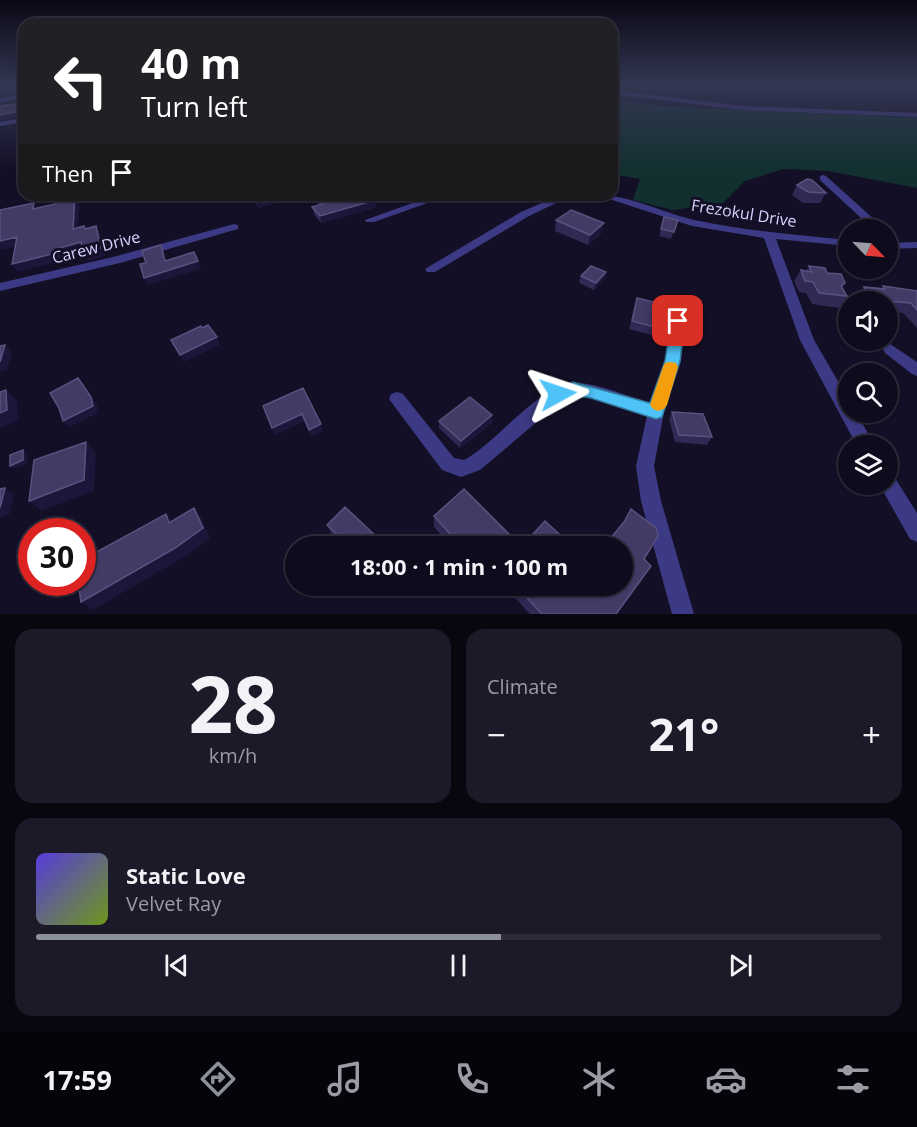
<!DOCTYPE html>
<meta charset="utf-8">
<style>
body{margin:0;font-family:"Open Sans",sans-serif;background:#1c1929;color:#f1f3f6;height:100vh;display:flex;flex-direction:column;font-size:22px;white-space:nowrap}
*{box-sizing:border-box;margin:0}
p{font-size:20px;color:#9b9ba3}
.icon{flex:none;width:33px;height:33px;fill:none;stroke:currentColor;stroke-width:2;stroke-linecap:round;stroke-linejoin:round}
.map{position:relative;height:614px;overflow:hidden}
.side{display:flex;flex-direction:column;gap:15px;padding:15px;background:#08060f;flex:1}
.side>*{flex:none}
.guide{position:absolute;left:18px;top:18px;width:600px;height:183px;border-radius:18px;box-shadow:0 2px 4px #0004,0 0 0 2px #2e2b3b;background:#202124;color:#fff;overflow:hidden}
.needle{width:39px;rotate:115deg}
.tools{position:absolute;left:838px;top:219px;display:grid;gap:12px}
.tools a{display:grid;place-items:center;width:60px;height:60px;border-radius:50%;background:#0e0b1c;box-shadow:0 2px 4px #0004,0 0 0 2px #2e2b3b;font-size:30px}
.speed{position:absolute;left:18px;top:518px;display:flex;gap:12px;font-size:30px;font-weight:700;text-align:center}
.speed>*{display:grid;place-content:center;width:78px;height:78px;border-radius:50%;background:#0e0b1c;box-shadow:0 2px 4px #0004,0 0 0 2px #2e2b3b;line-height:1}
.speed .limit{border:9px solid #d22;background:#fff;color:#111}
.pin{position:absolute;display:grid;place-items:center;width:51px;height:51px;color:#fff;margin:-26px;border-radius:12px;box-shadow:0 3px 9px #0006}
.me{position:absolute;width:66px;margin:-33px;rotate:85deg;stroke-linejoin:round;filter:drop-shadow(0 0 4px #0008)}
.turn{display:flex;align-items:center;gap:21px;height:126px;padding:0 24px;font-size:27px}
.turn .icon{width:78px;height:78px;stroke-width:2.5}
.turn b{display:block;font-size:42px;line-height:51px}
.then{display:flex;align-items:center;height:57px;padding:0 24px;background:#0003;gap:12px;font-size:22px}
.big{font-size:45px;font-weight:700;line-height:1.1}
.side .tile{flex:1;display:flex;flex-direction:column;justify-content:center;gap:9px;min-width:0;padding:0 21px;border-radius:18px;background:#1c1929}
.side .dial{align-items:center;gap:0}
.dial b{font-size:78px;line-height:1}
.song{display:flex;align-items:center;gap:18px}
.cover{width:72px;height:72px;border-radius:9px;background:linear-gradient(135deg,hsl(250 70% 55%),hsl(80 70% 35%))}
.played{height:6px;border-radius:3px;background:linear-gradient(90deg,#8c9099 55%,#2e2b3b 55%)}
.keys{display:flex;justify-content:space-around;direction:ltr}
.heat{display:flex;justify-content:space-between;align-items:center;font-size:33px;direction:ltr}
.side .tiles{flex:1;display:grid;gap:15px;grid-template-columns:1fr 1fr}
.tile:last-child{grid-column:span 2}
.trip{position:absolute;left:285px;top:536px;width:348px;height:60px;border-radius:30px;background:#0e0b1c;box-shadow:0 2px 4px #0004,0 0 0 2px #2e2b3b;font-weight:700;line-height:60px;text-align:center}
.dock{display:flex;height:96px;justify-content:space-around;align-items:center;background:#06040b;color:#9b9ba3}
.dock .icon{width:42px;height:42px}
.dock .active{color:#8c9099}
.dock b{font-size:27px;color:#f1f3f6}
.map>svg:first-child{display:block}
</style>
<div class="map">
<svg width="917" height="614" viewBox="0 0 917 614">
<rect width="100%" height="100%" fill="#130f26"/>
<path fill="#12302f" d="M612,100L661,106L917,118V188L828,171L784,169L745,181L723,203L673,210L633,200L640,179L612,174Z"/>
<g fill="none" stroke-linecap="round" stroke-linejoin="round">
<path fill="#3d3a85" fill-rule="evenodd" d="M612,90L742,106L917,113V117L742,110L612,94Z
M24,94V98L0,102V98Z
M24,118V122L0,126V122Z
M823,175L826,176L886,230H874L820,180V176Z
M435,195H450L374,222H366L365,220Z
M560,195H573L529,216L435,272H427L425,269L521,212Z
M597,195C632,195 664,214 699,221C748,231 799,235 849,240V246L776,239L814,340L849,400V412H856L875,446H857L800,340L764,238L692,226Z
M234,224L238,225V229L120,263L0,291V283L113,257Z
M917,242V248L888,249V243Z
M678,316L685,321L681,361L664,412L654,466L661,501L694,614H672L641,501L636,466L647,416C624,409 586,391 564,399L480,470L461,477L442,470L389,399L391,394L397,392L403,394L454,458L464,460C495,444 540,384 574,383C595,382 629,397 651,403L665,361L671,321Z
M890,344L917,362V376L912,374L885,353L883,349L885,345Z
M888,475L895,478L917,513V542L910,539L879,484H888Z"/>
</g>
<path fill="#312854" d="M797,185L826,193L820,203H803L792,195Z
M250,195H277L279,202L259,208Z
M307,195H348L377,207L321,223L314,214L312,207L319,205Z
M664,217L678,220L671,239L659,236Z
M556,220L601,234L588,245L555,231Z
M809,266L827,273L845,283L842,288L847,296L839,308L812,304L806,293L799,292L794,281L801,270L806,271Z
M606,272L604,279L594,290L579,283L581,276Z
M883,286L917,291V328L903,313L888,311V302H861L858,296L864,287L882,288Z
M637,298L658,328L655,336L629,329Z
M848,302H849V312L845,305Z
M672,412L712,437L707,445L675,442L669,419Z
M492,415V423L460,448L439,428V421Z
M434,516L521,546H451L434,527Z
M327,525L379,539L339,543L331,534Z
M644,559V576L617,614H530L503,585H622Z"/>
<path fill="#1d163a" d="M21,111L24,116L0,120V115Z
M76,195L80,202L77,237L73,229Z
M277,195L279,202L259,208L256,201Z
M376,200L377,207L321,223L320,216Z
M604,223L601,234L588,245L590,235Z
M96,226L100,234L105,256L88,261L83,253Z
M17,237L22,245L0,250V241Z
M81,242L86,250L61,257V261L18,272L12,264L56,249Z
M198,261L201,269L148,285L144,278Z
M606,272L604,279L594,290L596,283Z
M217,337L220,345L184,362L180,355Z
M5,345L12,353L7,370L0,371V362Z
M78,378L97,404L98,413L69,427L63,421Z
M6,390L17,401L18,421L0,428V413Z
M302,414L305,421L275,435L272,428Z
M492,415V423L460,448L461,441Z
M321,424L323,431L311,436L309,430Z
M86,442L96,453L94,491L41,511L29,501Z
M23,450L27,453V464L14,469L10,466Z
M5,488L14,495L9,515L0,518V508Z
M194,508L201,517L210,538L184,557L93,610L81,602Z
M166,514L174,524L169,523Z
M379,539L381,546H373Z"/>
<path fill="#433a66" stroke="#5a527e" stroke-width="1.5" d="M24,94V112L21,111L0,115V106L21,103L20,96Z
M807,179L812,180L826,193L808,192L797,185Z
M73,195H75L73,229L84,226L85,229L96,226L101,248L83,253L81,242L56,249V253L12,264L17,237L0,241V210L34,203L33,209L55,204L56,198Z
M253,195H277L256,201Z
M313,195H348L352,197L353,195H371L376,200L320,216L312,207L323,204Z
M571,210L604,223L590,235L556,220Z
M664,217L678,220L674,232L661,229Z
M161,245L165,261L194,252L198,261L144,278L140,264L146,263L142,251Z
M591,266L606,272L596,283L581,276Z
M809,266L825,268L827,273L841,274L845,283L841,286L847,296L819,293L813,282L805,281L801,270L812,272Z
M883,286L917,291V310L911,303L874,300L864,287L885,289Z
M856,297L858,302H849V304L848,302Z
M637,298L662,304L658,328L632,321Z
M208,325L217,337L180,355L171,340L201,326L202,328Z
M5,345L0,362V346Z
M78,378L91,397L93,406L63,421L59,408L50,393Z
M303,388L321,424L309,430L302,414L272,428L263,406Z
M6,390L7,410L0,413V392Z
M470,397L492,415L461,441L439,421Z
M672,412L703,414L712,437L679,435Z
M86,442L84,480L29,501L34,460Z
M23,450V460L10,466V455Z
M5,488L0,508V489Z
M464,489L521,546H461L434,516Z
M345,507L379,539L373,546H336L342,539L327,525Z
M194,508L203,528L175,548L81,602L78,582H82V560L166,514L169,523Z
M631,509L656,528L658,536L644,559L651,566L616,614H542L515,585H622V546H604L624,522Z
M545,521L572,546H522Z"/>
<linearGradient id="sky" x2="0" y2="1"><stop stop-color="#0a0815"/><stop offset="0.5" stop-color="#333752"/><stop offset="1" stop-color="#333752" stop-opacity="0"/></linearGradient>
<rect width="917" height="171" fill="url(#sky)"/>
<path fill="#4fc3f7" stroke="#337fa1" stroke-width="1.5" d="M678,316L685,321L680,361L662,417L656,419L591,398L573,395L558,400L552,399L550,394L552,389L573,382L650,403L665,361L671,321Z"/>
<path fill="#f59e0b" d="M670,362L676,363L678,367L667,405L664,409L658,411L653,409L650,405L663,367L665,363Z"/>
<g text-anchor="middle" stroke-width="6" stroke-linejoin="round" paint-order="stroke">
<g font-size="16" fill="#d9d4ff" stroke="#130f26">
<text transform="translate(744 213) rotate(9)" y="6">Frezokul Drive</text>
<text transform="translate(96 247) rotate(-14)" y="6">Carew Drive</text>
</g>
</g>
</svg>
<div class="tools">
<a><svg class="needle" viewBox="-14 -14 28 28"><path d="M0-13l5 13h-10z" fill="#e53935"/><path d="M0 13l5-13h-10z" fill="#9b9ba3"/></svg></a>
<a><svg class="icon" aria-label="sound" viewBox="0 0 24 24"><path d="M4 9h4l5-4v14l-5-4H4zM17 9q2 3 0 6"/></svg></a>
<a><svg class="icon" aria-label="search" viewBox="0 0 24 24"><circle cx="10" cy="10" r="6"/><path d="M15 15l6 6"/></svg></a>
<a><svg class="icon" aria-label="layers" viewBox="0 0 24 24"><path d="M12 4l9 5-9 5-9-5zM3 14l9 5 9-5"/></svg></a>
</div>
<div class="speed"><div class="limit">30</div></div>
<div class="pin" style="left:678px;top:321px;background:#d93025"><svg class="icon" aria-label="arrive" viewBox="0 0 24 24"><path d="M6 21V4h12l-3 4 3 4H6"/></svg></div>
<svg class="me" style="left:558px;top:394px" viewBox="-20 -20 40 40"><path d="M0-17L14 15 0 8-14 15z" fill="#4fc3f7" stroke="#fff" stroke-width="4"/></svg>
<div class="trip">18:00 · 1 min · 100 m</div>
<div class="guide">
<div class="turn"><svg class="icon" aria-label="left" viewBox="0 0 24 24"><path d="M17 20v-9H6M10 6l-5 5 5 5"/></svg><div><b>40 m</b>Turn left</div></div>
<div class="then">Then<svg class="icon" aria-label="arrive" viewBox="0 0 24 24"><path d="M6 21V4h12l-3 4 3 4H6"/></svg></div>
</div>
</div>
<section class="side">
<div class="tiles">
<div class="tile dial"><b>28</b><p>km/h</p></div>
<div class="tile"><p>Climate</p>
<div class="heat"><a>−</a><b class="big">21°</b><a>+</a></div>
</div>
<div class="tile">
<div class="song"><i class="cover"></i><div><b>Static Love</b><p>Velvet Ray</p></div></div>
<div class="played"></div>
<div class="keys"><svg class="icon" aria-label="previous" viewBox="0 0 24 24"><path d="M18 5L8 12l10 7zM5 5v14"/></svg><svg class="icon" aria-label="pause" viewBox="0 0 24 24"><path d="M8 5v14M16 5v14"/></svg><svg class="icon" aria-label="next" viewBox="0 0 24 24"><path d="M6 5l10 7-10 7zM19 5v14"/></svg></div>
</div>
</div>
</section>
<nav class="dock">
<b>17:59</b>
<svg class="icon active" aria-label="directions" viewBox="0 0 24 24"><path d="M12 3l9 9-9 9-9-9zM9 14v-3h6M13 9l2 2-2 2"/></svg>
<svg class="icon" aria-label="music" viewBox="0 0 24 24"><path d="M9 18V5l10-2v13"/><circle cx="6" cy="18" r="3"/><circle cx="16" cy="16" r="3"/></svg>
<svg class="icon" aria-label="phone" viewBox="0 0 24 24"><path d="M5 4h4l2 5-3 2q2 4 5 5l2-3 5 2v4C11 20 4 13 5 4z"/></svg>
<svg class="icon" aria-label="climate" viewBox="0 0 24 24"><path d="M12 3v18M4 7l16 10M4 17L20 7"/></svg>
<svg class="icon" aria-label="car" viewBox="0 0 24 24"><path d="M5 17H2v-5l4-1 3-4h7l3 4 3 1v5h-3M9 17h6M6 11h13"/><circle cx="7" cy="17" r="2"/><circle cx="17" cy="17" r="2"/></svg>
<svg class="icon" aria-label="filters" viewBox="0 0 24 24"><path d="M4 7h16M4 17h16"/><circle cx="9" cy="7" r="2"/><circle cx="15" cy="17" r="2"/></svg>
</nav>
